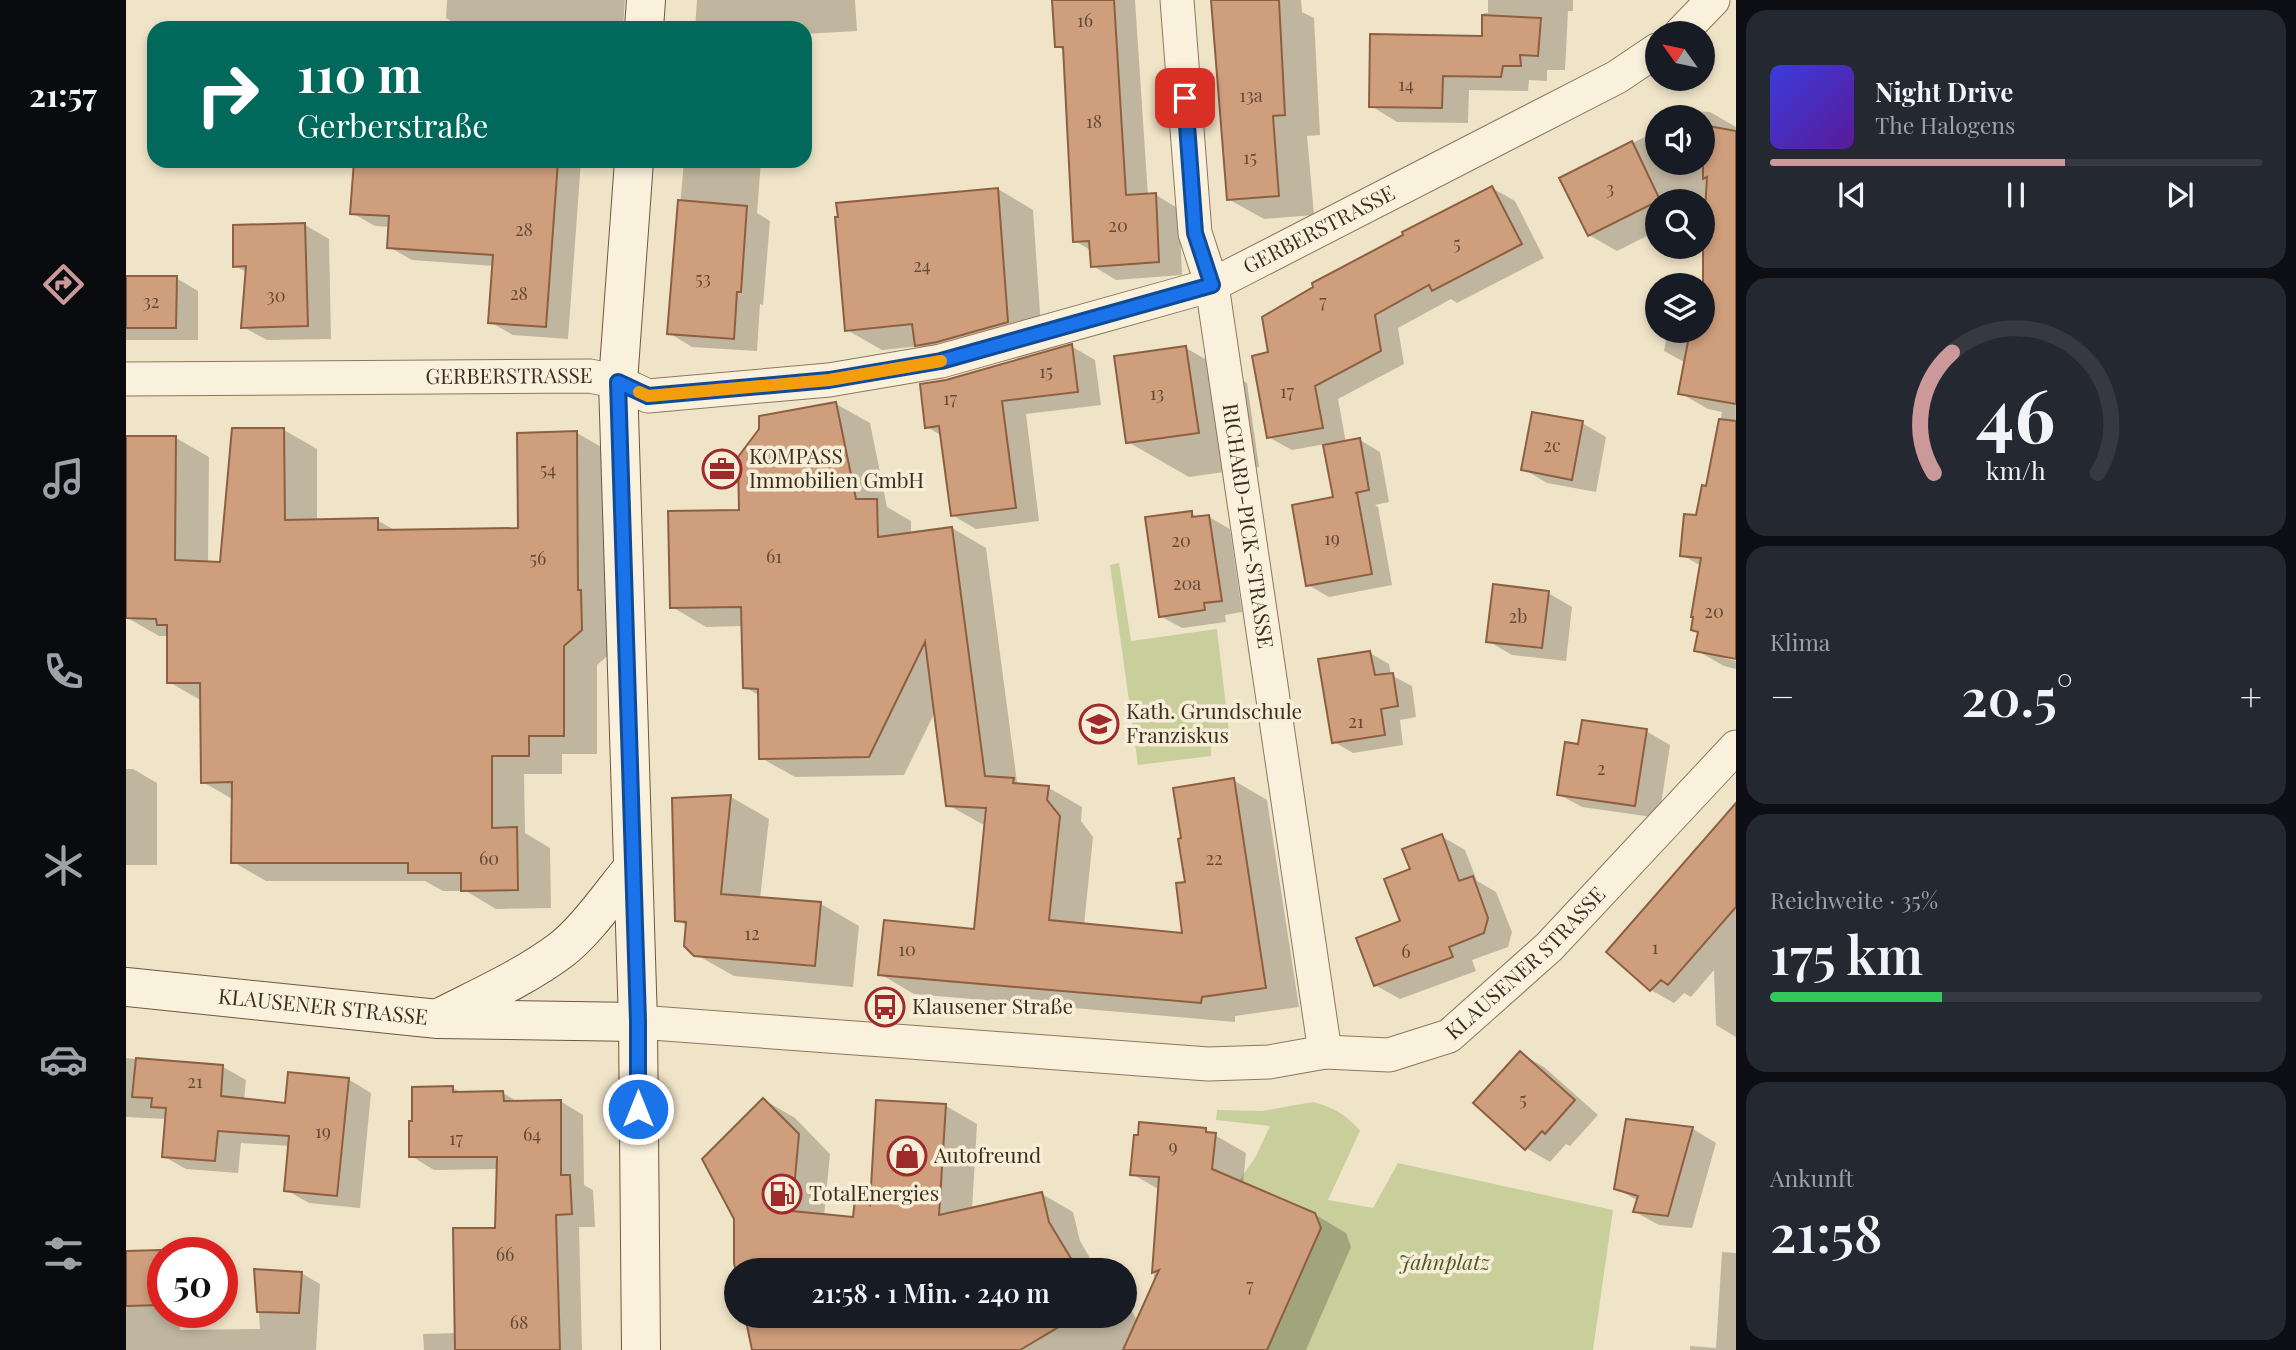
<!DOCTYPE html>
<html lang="de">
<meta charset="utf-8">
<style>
body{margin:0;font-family:"Playfair Display",serif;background:#242831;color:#f1f3f6;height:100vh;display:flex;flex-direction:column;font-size:26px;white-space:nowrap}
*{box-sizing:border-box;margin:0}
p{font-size:23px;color:#9ea1a6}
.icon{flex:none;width:38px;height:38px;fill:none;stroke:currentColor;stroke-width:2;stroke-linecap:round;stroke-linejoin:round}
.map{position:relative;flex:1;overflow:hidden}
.drawer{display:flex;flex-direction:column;gap:10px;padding:10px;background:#0d0f14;width:560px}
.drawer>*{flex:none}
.banner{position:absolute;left:21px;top:21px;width:665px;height:147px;border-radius:21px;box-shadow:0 4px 10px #0003;background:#00695c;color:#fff;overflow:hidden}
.needle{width:46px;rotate:303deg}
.fabs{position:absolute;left:1519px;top:21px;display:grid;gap:14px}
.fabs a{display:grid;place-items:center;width:70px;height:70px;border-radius:50%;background:#171b24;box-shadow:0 4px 10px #0003;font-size:35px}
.speed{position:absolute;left:21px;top:1237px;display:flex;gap:14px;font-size:35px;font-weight:700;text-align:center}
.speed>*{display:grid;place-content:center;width:91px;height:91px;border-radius:50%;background:#171b24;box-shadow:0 4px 10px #0003;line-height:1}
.speed .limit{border:10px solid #d22;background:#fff;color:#111}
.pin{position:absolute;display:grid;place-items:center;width:60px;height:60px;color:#fff;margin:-30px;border-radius:14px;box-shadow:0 4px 10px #0006}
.me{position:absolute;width:77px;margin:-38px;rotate:0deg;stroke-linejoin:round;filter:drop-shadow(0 0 5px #0008)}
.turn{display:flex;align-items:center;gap:24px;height:147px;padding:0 35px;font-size:32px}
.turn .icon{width:91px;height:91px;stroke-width:2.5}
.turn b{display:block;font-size:49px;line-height:60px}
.big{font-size:52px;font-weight:600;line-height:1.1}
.drawer .tile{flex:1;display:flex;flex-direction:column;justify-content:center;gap:10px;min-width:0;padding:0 24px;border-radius:21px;background:#242831}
.drawer .dial{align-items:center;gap:0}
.dial svg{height:182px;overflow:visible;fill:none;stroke:#363941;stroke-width:7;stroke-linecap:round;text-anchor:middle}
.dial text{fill:#f1f3f6;stroke:none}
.song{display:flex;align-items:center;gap:21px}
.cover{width:84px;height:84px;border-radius:10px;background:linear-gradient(135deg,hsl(240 70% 55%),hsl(270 70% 35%))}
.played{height:7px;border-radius:4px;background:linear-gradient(90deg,#cc999b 60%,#363941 60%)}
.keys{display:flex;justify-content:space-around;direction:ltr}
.heat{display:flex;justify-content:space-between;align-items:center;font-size:38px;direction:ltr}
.charge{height:10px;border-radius:5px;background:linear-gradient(90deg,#34c759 35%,#363941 0)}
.trip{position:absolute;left:598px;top:1258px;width:413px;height:70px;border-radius:35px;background:#171b24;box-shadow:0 4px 10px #0003;font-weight:600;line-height:70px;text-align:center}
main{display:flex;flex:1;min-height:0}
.menu{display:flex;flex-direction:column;width:126px;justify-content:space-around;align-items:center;background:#090b0e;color:#9ea1a6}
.menu .icon{width:49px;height:49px}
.menu .selected{color:#cc999b}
.menu b{font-size:32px;color:#f1f3f6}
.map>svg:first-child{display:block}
</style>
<main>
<nav class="menu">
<b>21:57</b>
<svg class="icon selected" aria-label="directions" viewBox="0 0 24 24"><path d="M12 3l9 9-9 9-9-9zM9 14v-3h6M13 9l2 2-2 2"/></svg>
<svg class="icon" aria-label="music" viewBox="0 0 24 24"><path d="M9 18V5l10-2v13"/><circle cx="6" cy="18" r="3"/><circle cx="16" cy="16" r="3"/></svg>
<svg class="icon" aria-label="phone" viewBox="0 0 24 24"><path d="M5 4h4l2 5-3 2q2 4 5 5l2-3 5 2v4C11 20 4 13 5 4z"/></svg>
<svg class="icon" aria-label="climate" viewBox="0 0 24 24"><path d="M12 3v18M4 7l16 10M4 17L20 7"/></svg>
<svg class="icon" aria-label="car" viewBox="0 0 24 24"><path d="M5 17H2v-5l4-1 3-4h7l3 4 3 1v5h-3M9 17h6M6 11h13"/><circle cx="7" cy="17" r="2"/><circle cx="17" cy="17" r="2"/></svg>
<svg class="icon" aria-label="filters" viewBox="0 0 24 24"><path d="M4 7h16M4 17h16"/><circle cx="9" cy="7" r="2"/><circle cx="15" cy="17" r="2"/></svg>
</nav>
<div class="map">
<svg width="1610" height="1350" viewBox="0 0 1610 1350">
<rect width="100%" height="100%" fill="#f0e4c8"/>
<path fill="#c9cf9b" d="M993,563L1005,641L1091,629L1104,741L1085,745V756L1012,765L984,565Z
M1187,1102C1207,1107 1221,1115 1234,1131L1202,1200L1247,1208L1272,1163L1487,1210L1467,1350H1041L1113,1181L1130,1156L1144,1126L1090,1120L1091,1110L1136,1111Z"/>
<path fill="#0003" d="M321,0H499L497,28H337L320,18Z
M571,0H729L731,31L679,34V28H569Z
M927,0H1009L1022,196L1030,195L1053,209L1056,275L990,280L967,266L966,251L949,241L939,51L931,46Z
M1087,0H1175L1176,12L1188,18L1194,135L1181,136L1188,215L1138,219L1102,199Z
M1362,0H1447V11H1442L1439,70H1421V81L1403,80L1402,91L1343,90L1342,123L1271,122L1245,106L1357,38L1358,13H1362Z
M1548,110L1584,112L1610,127V657L1598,655V658L1610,661V669L1598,666L1570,650L1573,633L1567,630L1575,566L1556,555L1582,488L1596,412L1582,409L1554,393L1560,363L1538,351L1542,331H1577L1576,285L1581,206L1577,209V201H1531V231L1491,251L1463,235L1435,178L1531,131V163H1577V117H1548Z
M264,161H455L442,339L387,335L364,322L368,266L286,260L263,247L264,227L249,226L226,213Z
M558,161H635L631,213L644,221L637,305L634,304L631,351L566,347L543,333Z
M1366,188L1389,201L1418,258L1331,303L1325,299L1272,328L1278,364L1212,399L1220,443L1234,440L1254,452L1263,502L1249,505L1252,507L1266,585L1203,597L1182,585L1209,499L1199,444L1166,450L1142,437L1144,354Z
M872,189L907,210L916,342L826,365L793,346L756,350L721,330Z
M179,225L203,239L205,339L141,340L117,327L122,273L109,266Z
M0,278H50L72,291V340H0Z
M945,346L969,360L975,405L900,414L913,521L850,529L826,515L816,436L801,427L820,381Z
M1060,348L1121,383L1133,467L1063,477L1002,442Z
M710,404L744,423L761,507L785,521V534L826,528L860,548L891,782L896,785L923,788L956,807L955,821L967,837L958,925L1058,935L1061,884L1107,780L1141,800L1173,1007L1109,1016V1022L788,994L754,974L849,931L860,825L856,824L822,805L810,710L778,775L669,777L635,758L634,696L619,687L617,626L580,627L546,607L615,512Z
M1456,423L1480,437L1470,492L1421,483L1397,469Z
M158,430L191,449V521L251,520L272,532L394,530L451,433L484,452L489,649L471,665V754H436V774H398L399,833L424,848L425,908L370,909L340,891H317L299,881H140L107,862L108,800L77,782L76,701L43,682V636H33L0,617V437L50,438L83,457L82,563L96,564Z
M1065,513L1074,518L1083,517L1104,529L1116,612L1099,615L1100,622L1056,628L1034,616Z
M1422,593L1446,607L1440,661L1386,655L1362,641Z
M1244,653L1263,664L1265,675L1286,686L1290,717L1274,720L1277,745L1227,753L1208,742Z
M1520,731L1544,745L1533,818L1456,807L1432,794L1454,746Z
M0,769H7L31,783V865H0Z
M605,797L643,819L634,899L695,904L733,926L727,987L608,976L569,954L562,926L551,920L547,800Z
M1610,801V1037L1590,1025L1588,970L1565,997L1558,993L1548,1003L1525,990L1482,952L1598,819L1596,818Z
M1315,836L1339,850L1351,881L1370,892L1386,932L1382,947L1346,960L1350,971L1274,999L1249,985L1277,922L1286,870Z
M1394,1053L1418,1067L1472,1115L1444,1146L1440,1144L1424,1162L1400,1148Z
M0,1058L97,1067L120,1080L118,1100L161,1105L222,1079L245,1093L234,1208L183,1203L160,1190L164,1146L115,1143L112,1173L60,1169L37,1156L40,1119L0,1117Z
M327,1088L336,1093H377L392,1102L434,1101L457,1115L458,1185L467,1190L469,1227H453L456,1350H298L297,1334L330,1333L371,1229L372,1169L308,1170L285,1156Z
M638,1100L669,1118L704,1154L698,1216L729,1219L731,1194L746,1202L820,1106L851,1124L846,1210L916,1194L947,1212L954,1241L971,1270H611Z
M1501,1121L1567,1129L1590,1143L1566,1228L1533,1225L1509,1212L1512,1201L1490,1188Z
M1080,1130L1120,1153L1117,1184L1188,1214L1220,1233L1225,1247L1180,1350H631L622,1316H999V1299L1023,1342L1034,1190L1006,1174Z
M33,1252L37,1254V1312H53L54,1330L134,1329L130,1271L175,1273L194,1284L190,1350H0V1253Z
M1596,1252L1610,1253V1350H1564V1346L1590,1348Z"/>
<path fill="#cf9f7d" stroke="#8d5f41" stroke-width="2" d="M926,0H988L1000,195L1030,193L1033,262L965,267L963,241L947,242L937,47H929Z
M1085,0H1153L1159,115L1147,116L1153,196L1101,200Z
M1356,15L1415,18L1412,56L1394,55L1395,66H1377L1375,77L1317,76L1316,108L1243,107L1244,34L1356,36Z
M1577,125L1610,131V404L1552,394L1564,331H1577V246L1581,177L1577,179Z
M1506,141L1534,200L1462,236L1433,178Z
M228,161H432L420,327L362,323L367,255L261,248L263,216L224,214Z
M1366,186L1396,244L1306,291L1303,285L1249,315L1255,351L1189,386L1197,428L1141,438L1126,356L1142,352L1136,317L1187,287L1186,283L1277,235L1276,232Z
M872,188L882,322L811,342L789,346L786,324L719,331L709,217H712L710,203Z
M552,200L621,206L615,292H611L608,339L541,334Z
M179,223L182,326L115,328L120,266L107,267V225Z
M0,276H51L50,328H0Z
M946,344L952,392L876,401L890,508L825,516L813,426L799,428L794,384L820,380Z
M1060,346L1073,433L1000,443L988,356Z
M710,402L730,499H751L752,537L826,527L859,776L888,778L887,783L923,786L921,800L934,816L923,920L1056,933L1050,883L1059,882L1052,839L1055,838L1047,788L1108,778L1140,988L1076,997L1075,1003L752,975L758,920L848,929L860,808L820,806L799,642L743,757L633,759L632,689L617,688L615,607L544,608L542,511L613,510L612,457L633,429V416Z
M1406,412L1457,421L1446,480L1395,470Z
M1593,419L1610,421V659L1568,651L1572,632L1565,630L1567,617H1565L1575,558L1554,556L1558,514L1570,515L1576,485L1580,486Z
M106,428H158L159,520L252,518V530L392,528L391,433L451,431L452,590H455L456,630L438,646V736H403V756H366V828L391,827L392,890L335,891V873H282V863H105L106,782L75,783L74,683H41V625H31L30,619L0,618V436H50L49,560L94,562Z
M1234,438L1243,490L1229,493H1231L1246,574L1180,586L1166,505L1207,497L1197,445Z
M1066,511V517L1083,515L1096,601L1078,603L1079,610L1033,617L1019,517Z
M1367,584L1423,591L1416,648L1360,642Z
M1244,651L1249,675L1267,673L1272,706L1255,709L1259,735L1206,743L1192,659Z
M1456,720L1521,729L1509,806L1431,795L1439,742L1452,744Z
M605,795L595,894L695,902L689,966L568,956L558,946L560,922L549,921L546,798Z
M1610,803V907L1542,985L1535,980L1524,991L1480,952Z
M1316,834L1333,881L1347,876L1362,918L1358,933L1323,947L1327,957L1248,986L1230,938L1274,921L1258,879L1284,869L1276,849Z
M1394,1051L1449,1100L1419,1134L1416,1131L1399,1150L1347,1103Z
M10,1058L97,1065L95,1096L159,1103L162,1072L223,1078L211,1196L158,1191L163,1136L92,1131L89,1161L36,1157L40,1108L25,1107L26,1098L6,1097Z
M327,1086V1092L377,1091L378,1101L435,1100V1175H444L446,1214L430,1215L434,1350H329L327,1228H369L371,1157H283V1121H286V1087Z
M637,1098L673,1134L666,1211L727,1217L730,1191L744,1205L750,1100L820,1104L813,1215L916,1192L923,1222L952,1270H611V1277L608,1263V1219L576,1159Z
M1500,1119L1567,1127L1542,1216L1507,1212L1512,1196L1488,1189Z
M1013,1122L1080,1128V1132L1090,1133L1086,1169L1189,1213L1195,1228L1141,1350H997L1033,1270L1026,1273L1033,1177L1004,1175L1008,1135H1012Z
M34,1250L35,1305L0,1306V1251Z
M128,1269L176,1272L173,1313L131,1312Z
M619,1316H955L945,1322L943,1321L894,1350H626Z"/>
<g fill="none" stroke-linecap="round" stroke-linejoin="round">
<defs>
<g id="minor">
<path id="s1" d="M1051,0L1069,233L1086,285L1199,1052"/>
<path d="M1555,33L1587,0"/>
<path id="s2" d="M0,379L464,376L492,382L522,396L703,380L815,361L1086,285L1491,77L1531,50"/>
<path id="s3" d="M512,1022L1082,1064L1143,1062L1199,1052L1263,1055L1323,1036L1423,947L1610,747"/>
</g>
<g id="secondary">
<path d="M518,28L520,0"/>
<path d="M508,161L492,382L512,1022L515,1350"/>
<path id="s4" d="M0,987L312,1019L512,1022"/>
<path d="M317,1016C356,996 399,977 435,950C460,931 485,894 506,869"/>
</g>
</defs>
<use href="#minor" stroke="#8d765c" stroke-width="35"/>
<use href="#secondary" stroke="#6f573f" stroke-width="40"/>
<use href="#minor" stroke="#faf1dc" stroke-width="33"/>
<use href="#secondary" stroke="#faf1dc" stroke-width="38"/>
</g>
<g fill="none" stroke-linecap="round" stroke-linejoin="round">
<defs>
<path id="route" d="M512,1109V1021L492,382L522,396L703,380L815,361L1086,285L1069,233L1059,98"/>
</defs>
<use href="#route" stroke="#114b97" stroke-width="18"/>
<use href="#route" stroke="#1a73e8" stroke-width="12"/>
<path stroke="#f59e0b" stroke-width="12" d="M513,392L522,396L703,380L815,361"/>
</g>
<defs>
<symbol id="office-ring" viewBox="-11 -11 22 22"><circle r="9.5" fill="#f7eed8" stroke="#9e2a2b" stroke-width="1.5"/><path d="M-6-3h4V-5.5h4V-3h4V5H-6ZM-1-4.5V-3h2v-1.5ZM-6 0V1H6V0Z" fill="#9e2a2b"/></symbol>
<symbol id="school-ring" viewBox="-11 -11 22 22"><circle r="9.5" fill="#f7eed8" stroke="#9e2a2b" stroke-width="1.5"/><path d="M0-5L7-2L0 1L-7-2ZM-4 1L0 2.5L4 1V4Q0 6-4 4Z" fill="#9e2a2b"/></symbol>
<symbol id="bus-ring" viewBox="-11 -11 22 22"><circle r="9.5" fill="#f7eed8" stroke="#9e2a2b" stroke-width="1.5"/><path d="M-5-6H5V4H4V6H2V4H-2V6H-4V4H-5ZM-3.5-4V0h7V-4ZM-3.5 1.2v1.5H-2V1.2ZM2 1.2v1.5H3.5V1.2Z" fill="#9e2a2b"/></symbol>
<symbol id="shop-ring" viewBox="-11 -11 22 22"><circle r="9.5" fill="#f7eed8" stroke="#9e2a2b" stroke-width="1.5"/><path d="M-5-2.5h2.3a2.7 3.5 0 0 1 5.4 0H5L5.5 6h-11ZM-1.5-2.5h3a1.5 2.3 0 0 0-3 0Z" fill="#9e2a2b"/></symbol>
<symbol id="fuel-ring" viewBox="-11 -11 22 22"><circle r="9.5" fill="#f7eed8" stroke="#9e2a2b" stroke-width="1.5"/><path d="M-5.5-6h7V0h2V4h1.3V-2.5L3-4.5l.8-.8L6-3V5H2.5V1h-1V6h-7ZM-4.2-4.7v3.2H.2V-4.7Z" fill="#9e2a2b"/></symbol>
</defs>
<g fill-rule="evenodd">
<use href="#office-ring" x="574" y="447" width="44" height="44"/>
<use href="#school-ring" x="951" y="702" width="44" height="44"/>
<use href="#bus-ring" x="737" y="985" width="44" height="44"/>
<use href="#shop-ring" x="759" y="1134" width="44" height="44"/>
<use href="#fuel-ring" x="634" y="1172" width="44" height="44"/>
</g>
<g text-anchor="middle" stroke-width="7" stroke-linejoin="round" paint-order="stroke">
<g font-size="18" fill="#624a37">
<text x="959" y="27">16</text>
<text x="1280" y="91">14</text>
<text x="1125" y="102">13a</text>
<text x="968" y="128">18</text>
<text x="1124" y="164">15</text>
<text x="1484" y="195">3</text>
<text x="992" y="232">20</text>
<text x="398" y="236">28</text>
<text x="1331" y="250">5</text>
<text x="796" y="272">24</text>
<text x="577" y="285">53</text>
<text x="393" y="300">28</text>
<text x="150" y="302">30</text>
<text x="25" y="308">32</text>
<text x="1197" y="308">7</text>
<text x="920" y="378">15</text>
<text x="1161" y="398">17</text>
<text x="1031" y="400">13</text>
<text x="824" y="405">17</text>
<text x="1426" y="452">2c</text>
<text x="422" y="476">54</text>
<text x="1206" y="545">19</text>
<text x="1055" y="547">20</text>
<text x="648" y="563">61</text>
<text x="412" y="565">56</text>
<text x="1061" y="590">20a</text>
<text x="1588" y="618">20</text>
<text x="1392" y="623">2b</text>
<text x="1230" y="728">21</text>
<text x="1475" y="775">2</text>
<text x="363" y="865">60</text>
<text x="1088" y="865">22</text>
<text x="626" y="940">12</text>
<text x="1529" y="954">1</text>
<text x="781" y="956">10</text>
<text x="1280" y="958">6</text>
<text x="69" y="1088">21</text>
<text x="1397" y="1106">5</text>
<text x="197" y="1138">19</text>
<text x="406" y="1141">64</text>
<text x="330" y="1145">17</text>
<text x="1047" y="1153">9</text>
<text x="379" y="1261">66</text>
<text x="1124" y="1292">7</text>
<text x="393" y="1329">68</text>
</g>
<g font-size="21" fill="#3d2e20" stroke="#f7eed8">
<text dy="7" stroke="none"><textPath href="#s2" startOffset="1223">GERBERSTRASSE</textPath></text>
<text dy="7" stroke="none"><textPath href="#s2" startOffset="383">GERBERSTRASSE</textPath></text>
<text dy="7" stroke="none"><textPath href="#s1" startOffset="532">RICHARD-PICK-STRASSE</textPath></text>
<text dy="7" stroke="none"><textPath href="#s3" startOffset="922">KLAUSENER STRASSE</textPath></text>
<text dy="7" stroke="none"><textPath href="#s4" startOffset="198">KLAUSENER STRASSE</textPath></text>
</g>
<g font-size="21" fill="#3d2e20" stroke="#f7eed8" text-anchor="start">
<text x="623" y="464">KOMPASS<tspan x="623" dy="24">Immobilien GmbH</tspan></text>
<text x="1000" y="719">Kath. Grundschule<tspan x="1000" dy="24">Franziskus</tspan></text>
<text x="786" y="1014">Klausener Straße</text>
<text x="808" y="1163">Autofreund</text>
<text x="683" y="1201">TotalEnergies</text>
</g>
<g font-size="21" font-style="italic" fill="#4d5a26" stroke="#f7eed8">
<text x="1318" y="1270">Jahnplatz</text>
</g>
</g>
</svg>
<div class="fabs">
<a><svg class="needle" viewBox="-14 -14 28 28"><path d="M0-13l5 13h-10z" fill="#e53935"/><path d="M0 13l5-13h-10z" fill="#9ea1a6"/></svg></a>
<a><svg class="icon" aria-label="sound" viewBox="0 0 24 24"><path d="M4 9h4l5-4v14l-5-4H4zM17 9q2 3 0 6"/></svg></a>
<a><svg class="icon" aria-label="search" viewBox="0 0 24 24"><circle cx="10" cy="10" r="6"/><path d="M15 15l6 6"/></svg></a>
<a><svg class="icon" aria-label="layers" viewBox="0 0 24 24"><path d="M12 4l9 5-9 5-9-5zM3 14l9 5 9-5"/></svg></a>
</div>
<div class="speed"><div class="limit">50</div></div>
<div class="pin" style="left:1059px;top:98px;background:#d93025"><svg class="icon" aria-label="arrive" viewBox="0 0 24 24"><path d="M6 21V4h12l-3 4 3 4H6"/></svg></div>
<svg class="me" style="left:512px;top:1109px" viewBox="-20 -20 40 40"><circle r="17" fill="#1a73e8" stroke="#fff" stroke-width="3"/><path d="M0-11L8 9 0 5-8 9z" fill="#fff"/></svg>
<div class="trip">21:58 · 1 Min. · 240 m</div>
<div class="banner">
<div class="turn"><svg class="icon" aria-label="right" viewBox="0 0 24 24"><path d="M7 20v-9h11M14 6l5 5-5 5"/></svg><div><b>110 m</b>Gerberstraße</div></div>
</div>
</div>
<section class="drawer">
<div class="tile">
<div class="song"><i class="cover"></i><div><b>Night Drive</b><p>The Halogens</p></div></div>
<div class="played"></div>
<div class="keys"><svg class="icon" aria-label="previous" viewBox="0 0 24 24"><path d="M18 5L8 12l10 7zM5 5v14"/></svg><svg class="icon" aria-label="pause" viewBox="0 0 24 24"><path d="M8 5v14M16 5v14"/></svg><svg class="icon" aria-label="next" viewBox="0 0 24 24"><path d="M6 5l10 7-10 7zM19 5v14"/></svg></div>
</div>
<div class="tile dial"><svg viewBox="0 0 100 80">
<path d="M14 69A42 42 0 1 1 86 69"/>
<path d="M14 69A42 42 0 0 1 22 16" stroke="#cc999b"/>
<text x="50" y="56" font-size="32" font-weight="700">46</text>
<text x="50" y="72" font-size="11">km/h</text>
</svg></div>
<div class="tile"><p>Klima</p>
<div class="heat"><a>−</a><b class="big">20.5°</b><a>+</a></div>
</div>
<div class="tile"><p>Reichweite · 35%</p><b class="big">175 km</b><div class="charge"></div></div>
<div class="tile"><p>Ankunft</p><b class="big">21:58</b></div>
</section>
</main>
